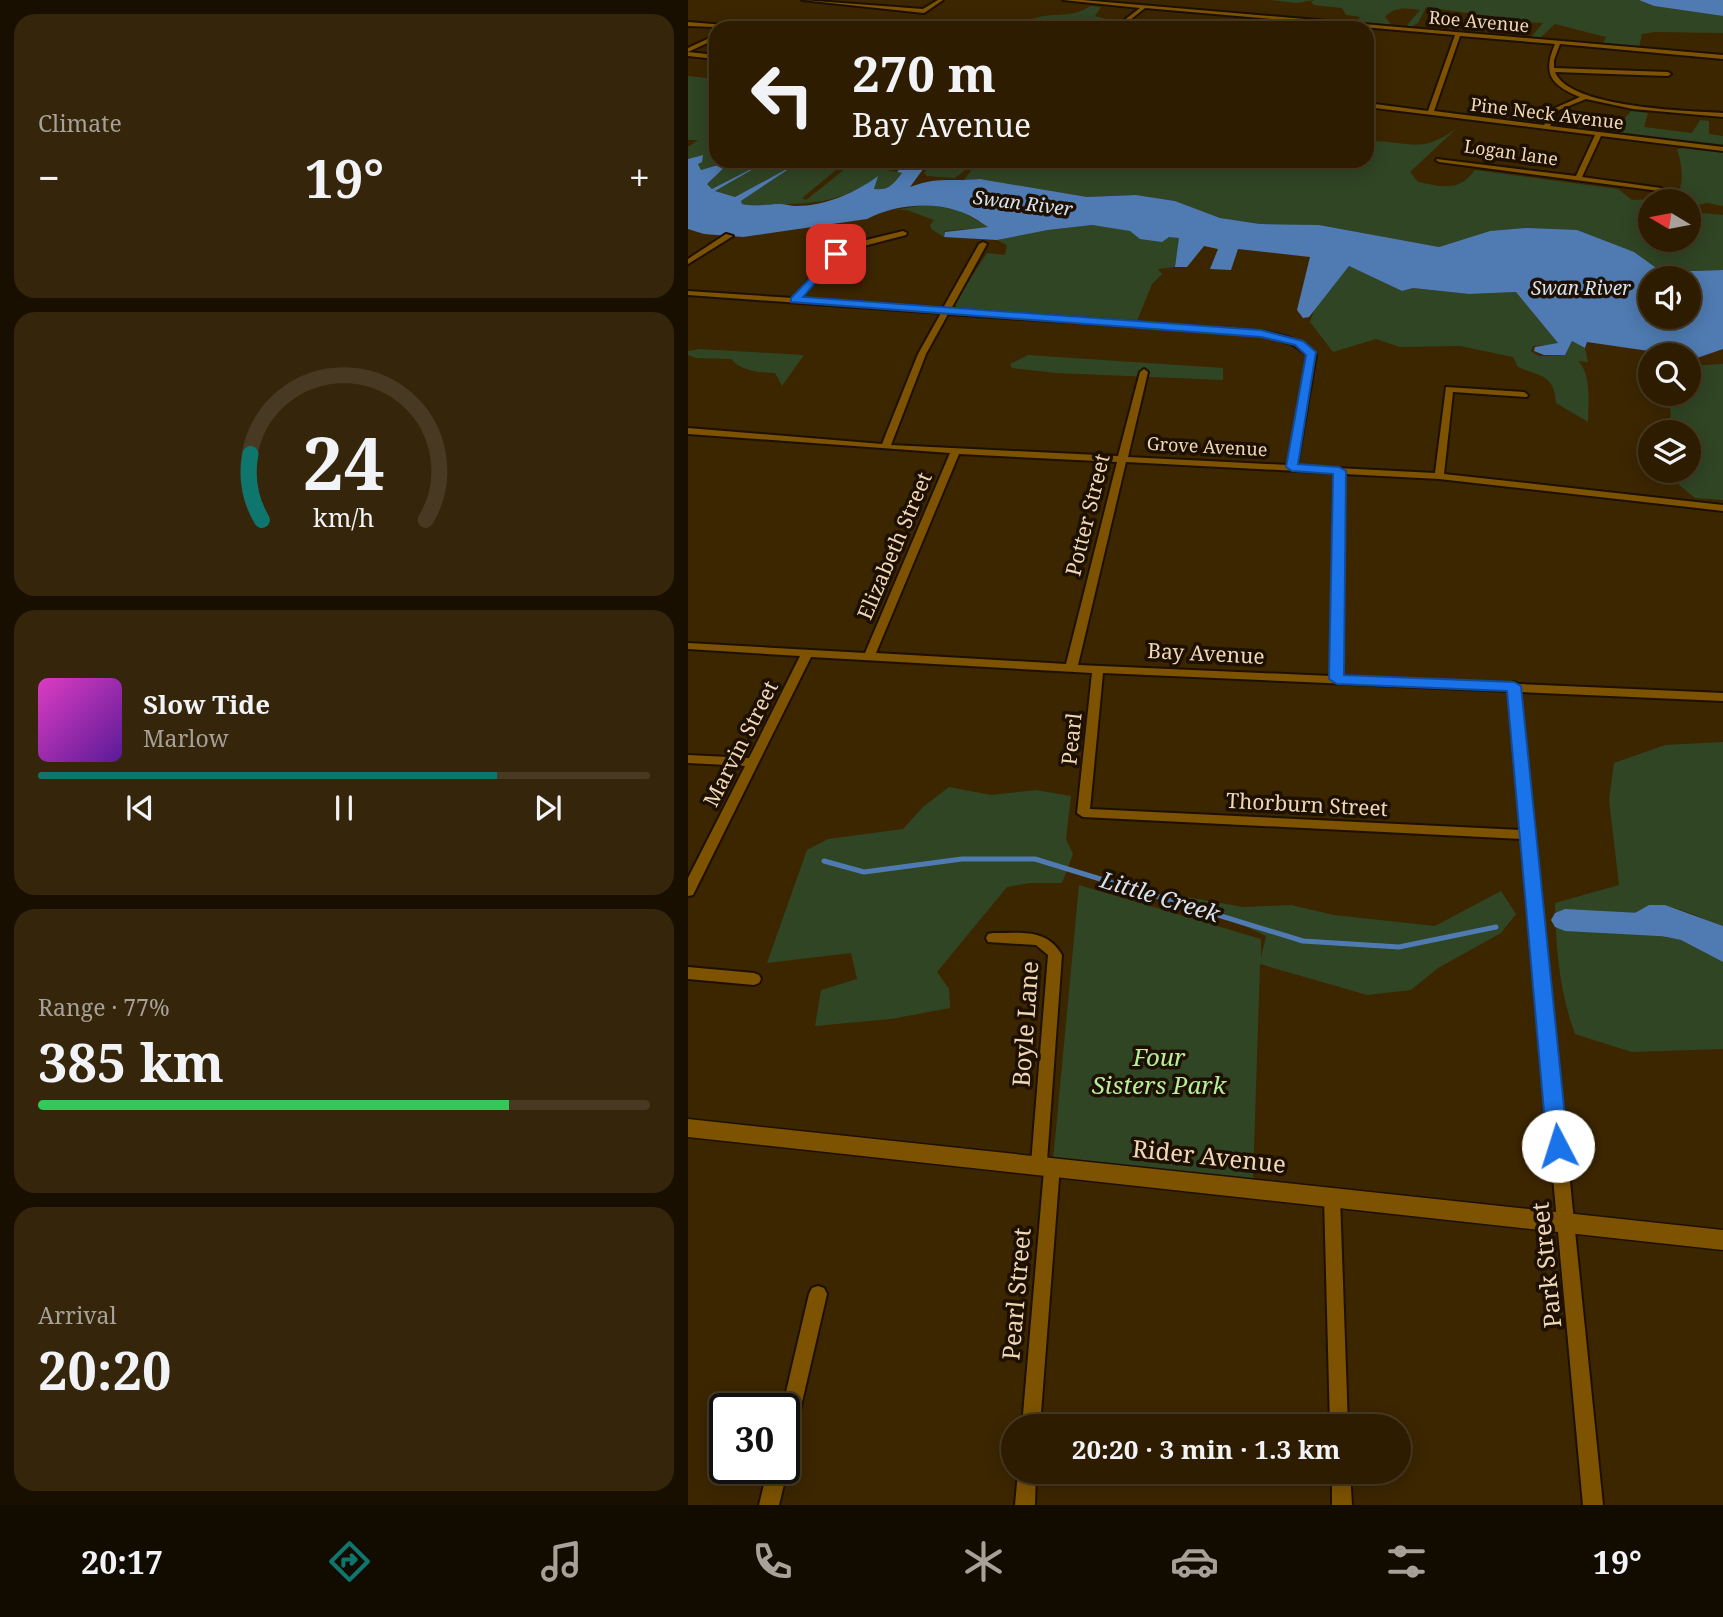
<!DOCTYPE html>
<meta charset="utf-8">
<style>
body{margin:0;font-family:"Noto Serif",serif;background:#35250a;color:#f1f3f6;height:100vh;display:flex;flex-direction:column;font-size:26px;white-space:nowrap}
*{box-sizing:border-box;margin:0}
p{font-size:23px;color:#a7a199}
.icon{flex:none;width:38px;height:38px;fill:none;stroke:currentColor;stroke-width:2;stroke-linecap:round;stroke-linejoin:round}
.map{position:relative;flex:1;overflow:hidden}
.drawer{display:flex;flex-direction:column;gap:14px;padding:14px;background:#190f00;width:688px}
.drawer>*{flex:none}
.hud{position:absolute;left:21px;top:21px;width:665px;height:147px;border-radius:21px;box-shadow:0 4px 18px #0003,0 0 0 2px #483a22;background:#2d1c00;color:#f1f3f6;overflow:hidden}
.needle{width:46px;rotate:280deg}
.controls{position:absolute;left:950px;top:189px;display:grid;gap:14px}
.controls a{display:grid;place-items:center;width:63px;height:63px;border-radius:50%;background:#2d1c00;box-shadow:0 4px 18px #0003,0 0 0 2px #483a22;font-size:35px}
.speed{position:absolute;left:21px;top:1393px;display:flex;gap:14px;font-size:35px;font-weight:700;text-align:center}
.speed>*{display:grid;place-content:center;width:91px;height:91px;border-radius:50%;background:#2d1c00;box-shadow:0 4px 18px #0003,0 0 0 2px #483a22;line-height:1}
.speed .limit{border:4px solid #111;border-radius:10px;background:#fff;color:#111}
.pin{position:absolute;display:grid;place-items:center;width:60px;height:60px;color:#fff;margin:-30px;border-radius:14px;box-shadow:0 4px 10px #0006}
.me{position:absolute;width:77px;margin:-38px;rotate:355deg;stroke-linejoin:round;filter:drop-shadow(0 0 5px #0008)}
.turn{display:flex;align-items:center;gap:24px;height:147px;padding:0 28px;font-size:32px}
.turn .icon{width:91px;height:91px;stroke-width:2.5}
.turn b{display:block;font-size:49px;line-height:60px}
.big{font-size:52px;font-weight:700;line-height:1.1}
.drawer .tile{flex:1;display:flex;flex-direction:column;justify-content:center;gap:10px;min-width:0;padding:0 24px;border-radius:21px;background:#35250a}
.drawer .dial{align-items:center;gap:0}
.dial svg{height:182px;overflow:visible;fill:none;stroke:#483a22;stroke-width:7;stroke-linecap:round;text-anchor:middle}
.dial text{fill:#f1f3f6;stroke:none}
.song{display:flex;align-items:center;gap:21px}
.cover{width:84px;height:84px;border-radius:10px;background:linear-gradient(135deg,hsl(310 70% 55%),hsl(270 70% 35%))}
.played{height:7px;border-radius:4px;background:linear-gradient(90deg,#0f766e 75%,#483a22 75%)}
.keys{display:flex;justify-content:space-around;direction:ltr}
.heat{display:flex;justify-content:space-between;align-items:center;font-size:38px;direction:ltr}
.charge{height:10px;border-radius:5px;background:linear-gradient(90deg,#34c759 77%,#483a22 0)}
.trip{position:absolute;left:313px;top:1414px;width:410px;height:70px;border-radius:35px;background:#2d1c00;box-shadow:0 4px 18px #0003,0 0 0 2px #483a22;font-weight:700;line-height:70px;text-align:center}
.dock{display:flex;height:112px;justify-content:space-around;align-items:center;background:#120b00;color:#a7a199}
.dock .icon{width:49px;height:49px}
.dock .active{color:#0f766e}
.dock b{font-size:32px;color:#f1f3f6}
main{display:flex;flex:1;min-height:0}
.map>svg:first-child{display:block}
</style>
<main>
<section class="drawer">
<div class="tile"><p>Climate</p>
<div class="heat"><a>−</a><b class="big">19°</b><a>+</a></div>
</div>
<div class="tile dial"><svg viewBox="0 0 100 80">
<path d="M14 69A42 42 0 1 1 86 69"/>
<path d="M14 69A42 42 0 0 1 9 40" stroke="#0f766e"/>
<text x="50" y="56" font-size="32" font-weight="700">24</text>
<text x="50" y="72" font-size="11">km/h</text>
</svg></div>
<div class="tile">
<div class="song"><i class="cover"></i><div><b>Slow Tide</b><p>Marlow</p></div></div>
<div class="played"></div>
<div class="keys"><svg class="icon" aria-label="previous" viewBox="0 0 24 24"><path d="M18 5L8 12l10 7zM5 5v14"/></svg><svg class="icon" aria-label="pause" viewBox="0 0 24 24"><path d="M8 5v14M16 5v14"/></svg><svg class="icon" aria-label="next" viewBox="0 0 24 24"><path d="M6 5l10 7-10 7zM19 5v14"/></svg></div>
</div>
<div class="tile"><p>Range · 77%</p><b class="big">385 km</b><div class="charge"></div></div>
<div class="tile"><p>Arrival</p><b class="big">20:20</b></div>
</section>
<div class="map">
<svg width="1036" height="1505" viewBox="0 0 1036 1505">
<rect width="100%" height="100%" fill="#3c2600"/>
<path fill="#304524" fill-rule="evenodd" d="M582,0H951L966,6L1035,16V33L966,32L954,34L951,48L903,43H915L918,37L867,24L853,37H843L855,23L811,20L801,23L795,32L781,31L793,15L738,7L730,23L723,27L719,25L732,10C720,8 706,6 697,17L705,27L669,21L672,17L658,15L654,8L626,5L623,2L626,0L608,3Z
M403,6L413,7L407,16L426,21L425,25C401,34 368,27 344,19C368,11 379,20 403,6Z
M0,76L28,79V161H40L13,170L10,164L15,155L0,159V147L10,140H0Z
M943,111L960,113L956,127L1004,133L1012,120L1021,121V134L1035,136V146L925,132Z
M769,128L722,172L730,182C756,187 771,192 787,170L930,189L944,200L988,198C997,183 994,165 989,149L996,148L1035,152V206L1019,203L1009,205L1014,213L1035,215V270L974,272L946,252L802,231L751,247L631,225L571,224L532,218L487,201L448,195L399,197L292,179L275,181L285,168L302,161H679V141C720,140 731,156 769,128ZM962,201H1001V240H962Z
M43,161H152L153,166L114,198L118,200L167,161H206L199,170L214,173C205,184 201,191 186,190L189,177C157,200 130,204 93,204C79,204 68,207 54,204L53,201L99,169L47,197L27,191L68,167L24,189L18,184Z
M245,161H294L281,167L267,178L239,176L236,173Z
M240,204L272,211L301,227L257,231L256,237L243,229L242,225L246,220L219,210H208Z
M404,225L492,238L487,267L470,269L474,274L464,284L449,321L271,309L266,304L299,253L317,255L319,245L309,240L360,230Z
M661,266L714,291L725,288L781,294L828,292L871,344L845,346L843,351L851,356L877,355L884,341L897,348L900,362L890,361C904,374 900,404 900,422L868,403C866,374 853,377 830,367L825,357L772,346L712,347L688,339L645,352L622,322L627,307Z
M12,349L116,355L94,386L87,373C70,372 55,372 43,359L8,358L0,355V351Z
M340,355L535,368V380L368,373L324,368L322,364Z
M1035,364V500L1007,498L991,485L989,471H1001V432H984L981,394H1001V366Z
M1035,742V926C998,913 973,894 938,918L940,929L993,940L1035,962V1049L944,1052L887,1034C871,990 868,949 867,903L931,885L921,800L926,763L977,745Z
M261,787L303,795L348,790L383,796L378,839L385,854L374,883H342L319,887L249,972L261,989L262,1008L203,1019L127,1026L133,990L169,979L163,953L79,963L119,850L140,839L215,829L235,807Z
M391,885L573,939V958L578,936L493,896L555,907L603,905L646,915L747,926L813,891L828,914L813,933L750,968L723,990L679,995L572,964L565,1180L365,1161Z"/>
<path fill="#4f7bb2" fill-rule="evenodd" d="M951,0H1035V16L966,6Z
M15,155L14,162L10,164L13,170L43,161L19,184L24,189L79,161L27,191L47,197L108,164L53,201L54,204C68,207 78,204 92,204C97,204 103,206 108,206C137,206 167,193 190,176L186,189C201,191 205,184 214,173L209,172L219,161H241L222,187C250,176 264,182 292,179L399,197L448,195L487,201L532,218L572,224L631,225L751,247L802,231L839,228L889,230L946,252L974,272L1035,270V349L1009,358L899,342L897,348L884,341L877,355H856L846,351L847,347L870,343L828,292L781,294L725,288L714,291L661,266L621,317L615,318L609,310L622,257L550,249L543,270L522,269L530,249L516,246L499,267H487L491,238L481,237L474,242L452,239L442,231L404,225L360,230L309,240L256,237L257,232L300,227C291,221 281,214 270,211C242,201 205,205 179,219L55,237L16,234L0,229V159ZM962,278H1001V317H962Z
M961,905H977L1035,926V962L993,940L940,929L938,918Z"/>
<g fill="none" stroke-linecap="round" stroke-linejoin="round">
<path stroke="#4f7bb2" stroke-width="5" d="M136,861L176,872L274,859H347L615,941L711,947L808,927"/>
<path fill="#4f7bb2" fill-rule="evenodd" d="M877,909L990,915L1036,931V953L989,937L877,931L867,927L863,920L867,913Z"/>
<defs>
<path id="minor" d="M114,0L235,9L250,0H255L236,13Z
M375,0H394L1036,55V59L872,44L866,60V68L980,72L983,74L980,76L867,72C881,108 999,111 1036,113V117L945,109L898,99L871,110L862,126L1036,147V151L913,136L894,177L973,188L974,189L971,191L751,162L748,160L749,159L888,176L907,135L679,107V103L740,111L767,35L457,8L432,28H426L452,8ZM772,36L867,44C854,74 863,85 892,97L867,108L856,125L746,111Z
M0,22L49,26L52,28L0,26Z
M337,23L366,26L369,28L335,26Z
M28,35V39L0,52V48Z
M0,52L28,55V59L0,56Z
M215,231L219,233L218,235L168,248L151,256L113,298L255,308L291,244L295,242L299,244L263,309L573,331C594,335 613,338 628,355L609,466L747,473L758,387L836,392L840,395L839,397L765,392L756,474L1036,505V511L751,479L656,474L655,676L822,684L826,682L831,684L1036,693V701L832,692L915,1505H895L834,839L395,817L389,813L404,673L123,657L7,891L5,895L0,896V878L57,766L0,763V755L61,758L112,656L0,649V643L177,653L262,453L0,434V428L194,444L230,354L253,313L0,295V291L105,298L145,252L162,244ZM260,314L573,335L604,344L620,355L600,465L440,457L460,372L456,369L452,372L430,456L203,445L238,354ZM271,454L429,462L378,664L188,653ZM438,462L646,473L643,676L390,665ZM415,673L821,691L833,830L402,809Z
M38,234L45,236L0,264V259Z
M305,933C332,933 359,928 374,955L359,1161L364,1159L370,1161L372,1166L352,1426H334L356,1170L351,1171L345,1169L343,1164L360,955L348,945L300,942L298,938L300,934Z
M0,967L66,973L71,975L73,979L71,983L66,985L0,979Z
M644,1190L650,1192L652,1197L660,1426H642L636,1197L638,1192Z
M130,1286L136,1288L139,1294L105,1441L103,1448L96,1450V1409H94L121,1294L124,1288Z
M96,1461L100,1468L91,1505H71L80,1468H96Z
M330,1472H348L347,1505H327Z
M644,1472H662L664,1505H644Z"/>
<path id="tertiary" d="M0,1119L1036,1230V1250L0,1137Z"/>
</defs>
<use href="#minor" stroke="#1e1000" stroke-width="4"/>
<use href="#tertiary" stroke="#1e1000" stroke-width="3"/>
<use href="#minor" fill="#7d5301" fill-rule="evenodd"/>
<use href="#tertiary" fill="#7d5301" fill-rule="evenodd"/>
</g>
<path fill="#1a73e8" stroke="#114b97" stroke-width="2" d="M148,251L152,254L151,256L115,297L573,330L615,341L628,352L610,464L651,467L658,471L656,675L826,682L833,686L880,1146L877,1153L870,1156L863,1153L859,1146L819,691L649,684L641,679L645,474L604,471L598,467L618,355L607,345L573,337L103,302V298Z"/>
<g text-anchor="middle" stroke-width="7" stroke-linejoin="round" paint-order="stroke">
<g font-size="18" fill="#efd7b7" stroke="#1e1000">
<text transform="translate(791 22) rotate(5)" y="6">Roe Avenue</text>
<text transform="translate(859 114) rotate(7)" y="6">Pine Neck Avenue</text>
<text transform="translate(823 153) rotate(8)" y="6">Logan lane</text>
<text transform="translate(519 447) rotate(3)" y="6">Grove Avenue</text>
</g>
<g font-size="19" font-style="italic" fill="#d6e3f3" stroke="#1e1000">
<text transform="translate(335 203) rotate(7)" y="7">Swan River</text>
<text x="893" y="295">Swan River</text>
</g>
<g font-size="21" fill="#efd7b7" stroke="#1e1000">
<text transform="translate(400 515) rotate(-76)" y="7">Potter Street</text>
<text transform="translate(207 546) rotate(-67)" y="7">Elizabeth Street</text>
<text transform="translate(518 654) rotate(3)" y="7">Bay Avenue</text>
<text transform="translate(384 739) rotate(-84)" y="7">Pearl</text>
<text transform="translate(53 744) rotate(-63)" y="7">Marvin Street</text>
<text transform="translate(619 805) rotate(3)" y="7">Thorburn Street</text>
</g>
<g font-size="23" font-style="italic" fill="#d6e3f3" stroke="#1e1000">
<text transform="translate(472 897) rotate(17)" y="8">Little Creek</text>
</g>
<g font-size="24" fill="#efd7b7" stroke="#1e1000">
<text transform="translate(338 1024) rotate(-86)" y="8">Boyle Lane</text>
<text transform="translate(521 1157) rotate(6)" y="8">Rider Avenue</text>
<text transform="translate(859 1265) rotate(-96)" y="8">Park Street</text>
<text transform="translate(329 1294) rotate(-85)" y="8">Pearl Street</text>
</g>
<g font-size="24" font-style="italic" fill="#b6ef98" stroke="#1e1000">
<text x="471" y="1066">Four<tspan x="471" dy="28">Sisters Park</tspan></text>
</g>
</g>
</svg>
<div class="controls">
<a><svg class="needle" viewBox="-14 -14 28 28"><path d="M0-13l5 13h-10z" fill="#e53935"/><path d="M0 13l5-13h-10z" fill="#a7a199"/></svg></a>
<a><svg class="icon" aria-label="sound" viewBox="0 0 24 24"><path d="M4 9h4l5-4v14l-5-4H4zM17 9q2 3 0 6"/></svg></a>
<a><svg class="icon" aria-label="search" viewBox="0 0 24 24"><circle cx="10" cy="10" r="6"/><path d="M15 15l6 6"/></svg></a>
<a><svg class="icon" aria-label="layers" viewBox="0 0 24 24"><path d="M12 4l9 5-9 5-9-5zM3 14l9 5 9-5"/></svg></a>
</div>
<div class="speed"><div class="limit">30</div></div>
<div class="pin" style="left:148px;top:254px;background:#d93025"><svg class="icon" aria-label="arrive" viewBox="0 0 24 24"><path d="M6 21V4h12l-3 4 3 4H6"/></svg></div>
<svg class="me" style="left:870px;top:1146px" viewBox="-20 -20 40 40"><circle r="19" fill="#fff"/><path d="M0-13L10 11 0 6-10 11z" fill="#1a73e8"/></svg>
<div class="trip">20:20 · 3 min · 1.3 km</div>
<div class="hud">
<div class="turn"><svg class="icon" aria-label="left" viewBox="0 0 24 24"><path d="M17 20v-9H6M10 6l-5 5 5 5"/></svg><div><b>270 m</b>Bay Avenue</div></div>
</div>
</div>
</main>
<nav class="dock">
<b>20:17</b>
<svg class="icon active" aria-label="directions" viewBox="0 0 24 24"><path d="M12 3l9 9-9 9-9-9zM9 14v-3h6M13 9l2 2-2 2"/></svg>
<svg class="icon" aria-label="music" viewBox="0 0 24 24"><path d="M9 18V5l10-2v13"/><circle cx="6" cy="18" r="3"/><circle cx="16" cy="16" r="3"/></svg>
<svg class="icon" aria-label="phone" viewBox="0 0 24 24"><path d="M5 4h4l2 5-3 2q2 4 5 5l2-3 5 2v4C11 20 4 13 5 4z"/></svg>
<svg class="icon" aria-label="climate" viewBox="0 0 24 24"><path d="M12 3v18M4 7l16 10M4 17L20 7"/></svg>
<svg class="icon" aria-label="car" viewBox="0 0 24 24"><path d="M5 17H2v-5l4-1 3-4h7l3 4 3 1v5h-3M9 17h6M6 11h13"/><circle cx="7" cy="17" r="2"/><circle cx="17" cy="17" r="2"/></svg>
<svg class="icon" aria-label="filters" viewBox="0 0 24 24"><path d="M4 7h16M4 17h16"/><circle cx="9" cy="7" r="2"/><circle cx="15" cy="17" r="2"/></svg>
<b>19°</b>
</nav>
